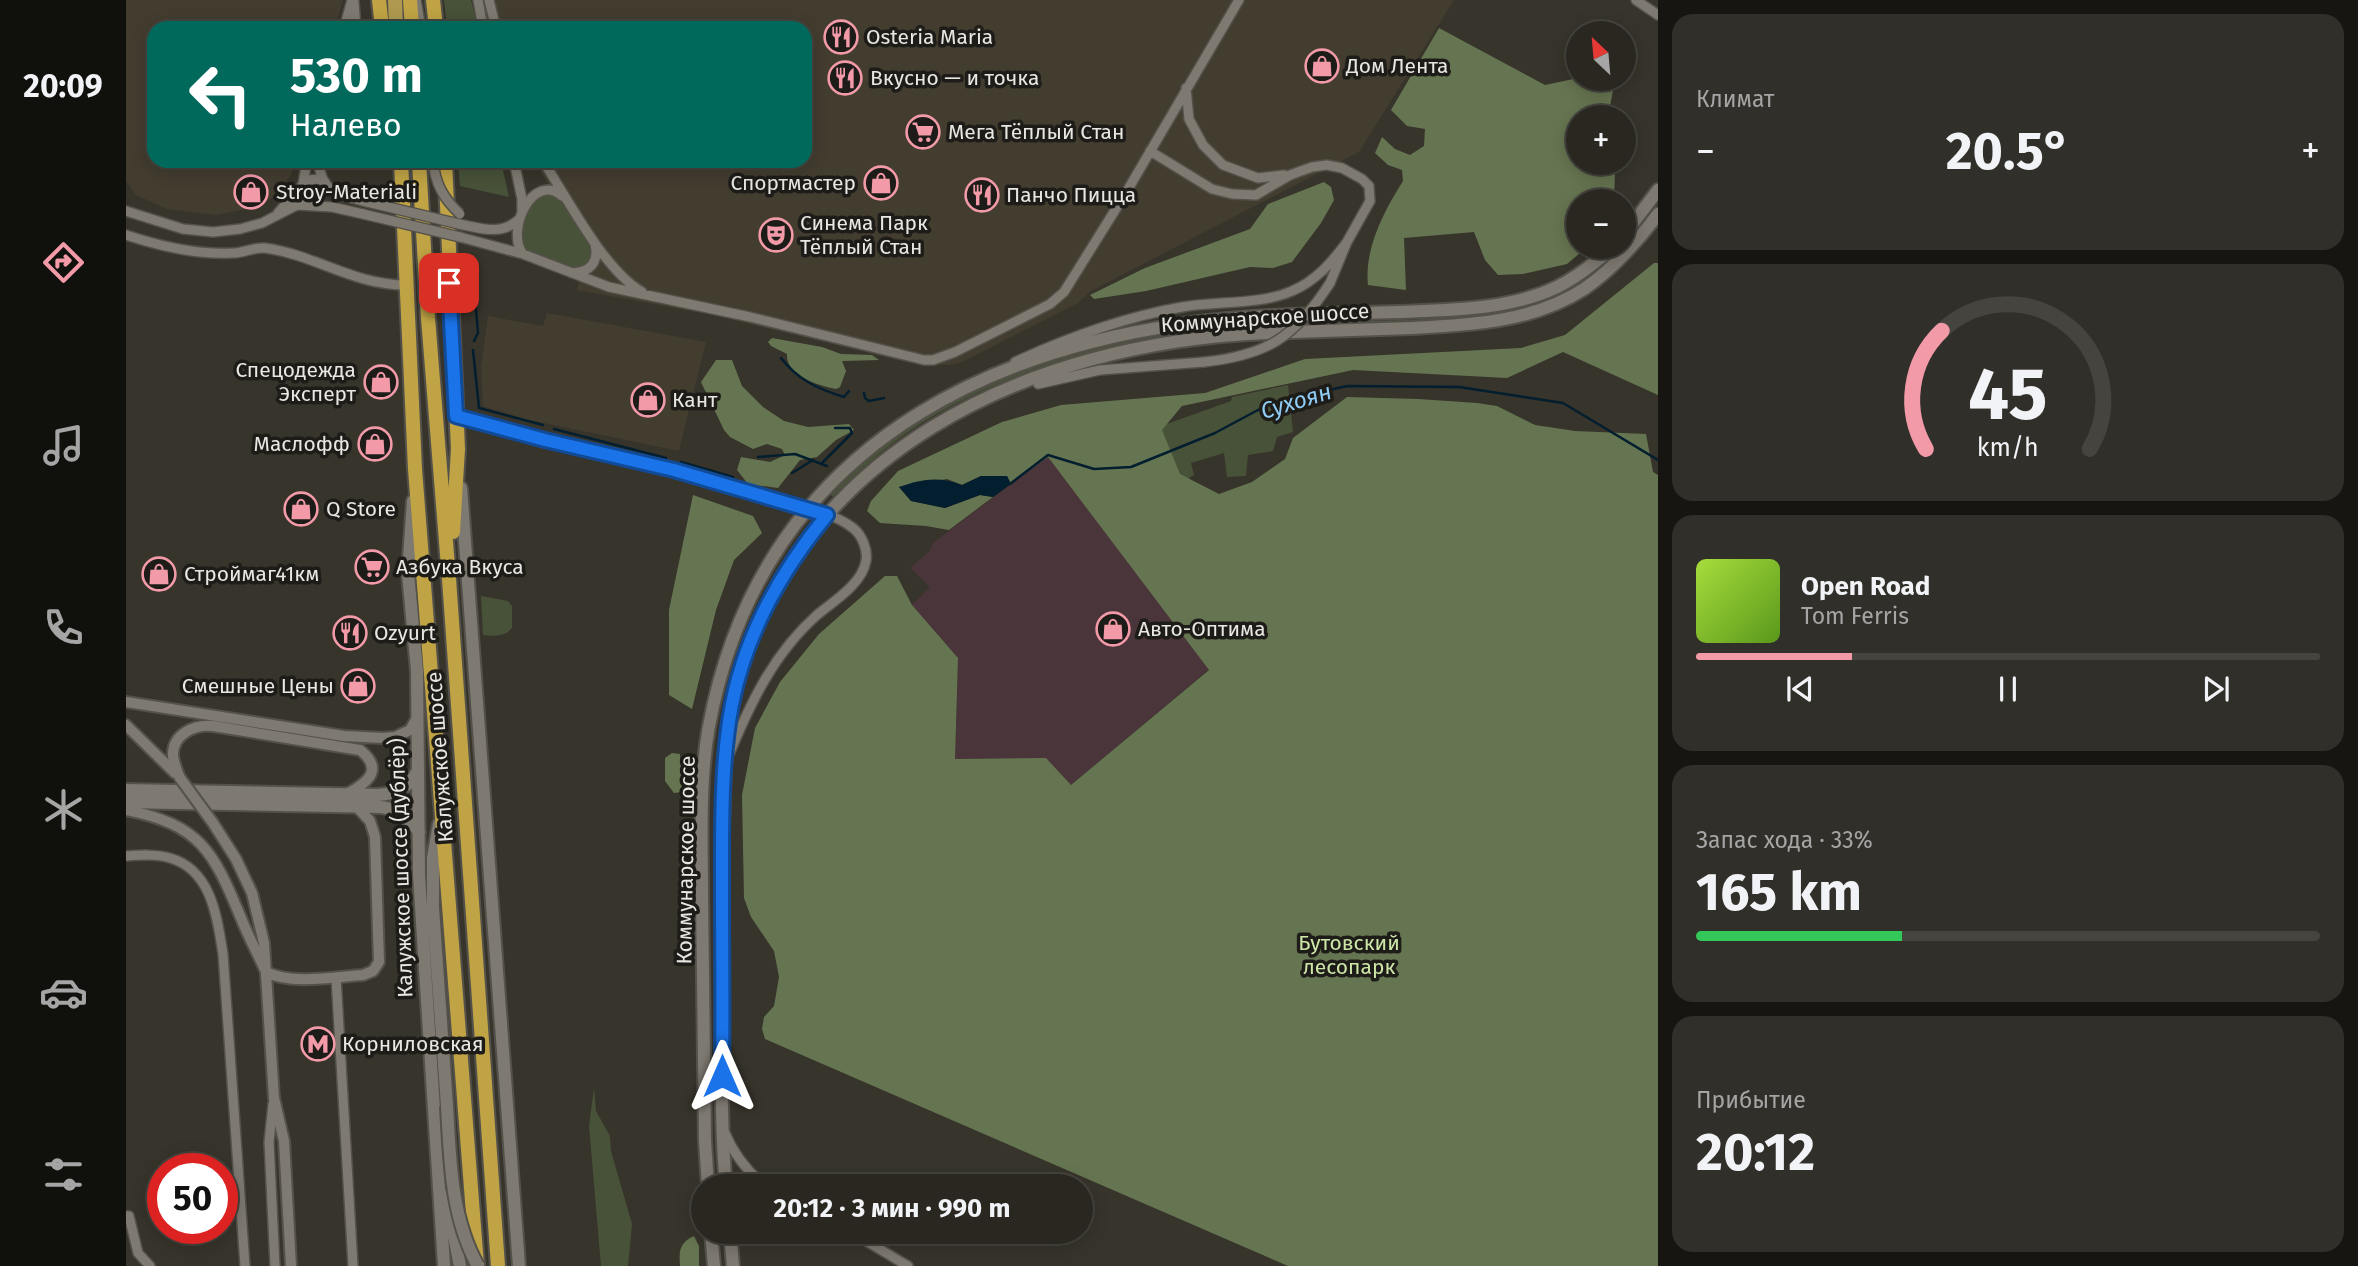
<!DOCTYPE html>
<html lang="ru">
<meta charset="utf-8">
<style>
body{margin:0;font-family:"Fira Sans",sans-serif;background:#312f29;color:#f1f3f6;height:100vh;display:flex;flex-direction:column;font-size:26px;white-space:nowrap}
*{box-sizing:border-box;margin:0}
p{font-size:23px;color:#a5a5a5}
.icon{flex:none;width:38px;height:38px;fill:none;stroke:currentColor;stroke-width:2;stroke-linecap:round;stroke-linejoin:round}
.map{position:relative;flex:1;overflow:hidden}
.drawer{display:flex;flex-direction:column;gap:14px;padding:14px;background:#171512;width:700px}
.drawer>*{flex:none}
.banner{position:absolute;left:21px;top:21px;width:665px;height:147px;border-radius:21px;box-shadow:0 4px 18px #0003,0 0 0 2px #45443e;background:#00695c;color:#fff;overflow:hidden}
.needle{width:46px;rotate:334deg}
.tools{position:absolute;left:1440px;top:21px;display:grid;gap:14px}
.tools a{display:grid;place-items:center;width:70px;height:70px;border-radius:50%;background:#292720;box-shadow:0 4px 18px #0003,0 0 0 2px #45443e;font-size:35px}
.speed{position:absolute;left:21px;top:1153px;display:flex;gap:14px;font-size:35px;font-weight:700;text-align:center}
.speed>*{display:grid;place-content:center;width:91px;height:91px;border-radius:50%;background:#292720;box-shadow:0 4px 18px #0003,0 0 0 2px #45443e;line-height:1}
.speed .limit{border:10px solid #d22;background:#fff;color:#111}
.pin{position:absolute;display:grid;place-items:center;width:60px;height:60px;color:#fff;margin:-30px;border-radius:14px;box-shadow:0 4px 10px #0006}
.me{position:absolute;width:77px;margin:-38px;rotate:0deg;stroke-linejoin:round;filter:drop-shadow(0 0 5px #0008)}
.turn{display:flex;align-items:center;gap:24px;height:147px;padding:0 28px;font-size:32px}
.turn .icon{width:91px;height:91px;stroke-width:2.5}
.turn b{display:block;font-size:49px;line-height:60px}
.big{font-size:52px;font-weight:700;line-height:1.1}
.drawer .widget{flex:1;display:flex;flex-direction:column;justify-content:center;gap:10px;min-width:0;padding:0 24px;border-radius:21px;background:#312f29}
.drawer .dial{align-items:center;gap:0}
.dial svg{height:182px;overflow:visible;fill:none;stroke:#45443e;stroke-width:7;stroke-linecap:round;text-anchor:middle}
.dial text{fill:#f1f3f6;stroke:none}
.song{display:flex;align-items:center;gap:21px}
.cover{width:84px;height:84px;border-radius:10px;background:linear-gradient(135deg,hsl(80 70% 55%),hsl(90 70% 35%))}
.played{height:7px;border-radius:4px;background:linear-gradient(90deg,#f39aa9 25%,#45443e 25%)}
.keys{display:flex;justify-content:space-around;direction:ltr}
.heat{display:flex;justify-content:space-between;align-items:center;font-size:38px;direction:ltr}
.charge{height:10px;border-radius:5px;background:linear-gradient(90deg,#34c759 33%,#45443e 0)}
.trip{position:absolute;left:565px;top:1174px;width:402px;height:70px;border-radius:35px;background:#292720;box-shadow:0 4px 18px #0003,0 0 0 2px #45443e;font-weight:700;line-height:70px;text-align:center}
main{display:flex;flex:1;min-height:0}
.tabs{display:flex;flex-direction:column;width:126px;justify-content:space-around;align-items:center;background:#10100d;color:#a5a5a5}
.tabs .icon{width:49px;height:49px}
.tabs .current{color:#f39aa9}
.tabs b{font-size:32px;color:#f1f3f6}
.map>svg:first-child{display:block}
</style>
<main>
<nav class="tabs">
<b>20:09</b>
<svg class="icon current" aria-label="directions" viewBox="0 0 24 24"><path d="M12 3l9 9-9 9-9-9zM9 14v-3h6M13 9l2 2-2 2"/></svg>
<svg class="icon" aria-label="music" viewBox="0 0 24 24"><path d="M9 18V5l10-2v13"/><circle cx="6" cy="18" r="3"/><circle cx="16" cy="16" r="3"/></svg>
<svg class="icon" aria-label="phone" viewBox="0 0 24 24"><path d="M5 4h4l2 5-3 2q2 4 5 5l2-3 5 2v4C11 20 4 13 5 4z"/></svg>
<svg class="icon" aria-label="climate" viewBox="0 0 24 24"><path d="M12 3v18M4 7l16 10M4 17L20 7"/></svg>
<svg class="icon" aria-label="car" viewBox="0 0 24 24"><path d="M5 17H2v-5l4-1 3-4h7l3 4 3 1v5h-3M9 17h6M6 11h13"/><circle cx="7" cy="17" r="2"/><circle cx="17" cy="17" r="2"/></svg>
<svg class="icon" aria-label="filters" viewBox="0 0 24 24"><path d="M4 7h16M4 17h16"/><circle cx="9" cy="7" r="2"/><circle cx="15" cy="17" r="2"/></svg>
</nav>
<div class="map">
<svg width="1532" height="1266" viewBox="0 0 1532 1266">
<rect width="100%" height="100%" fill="#37342b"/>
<path fill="#433d30" d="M0,0H217L209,28H28V161H170L165,175L149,197L121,209L90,215L41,209L10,195L0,181Z
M359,0H1328L1233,152L965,291L952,303L834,363L822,365L786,363L587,315L451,290L462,248L408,161H679V28H365Z
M421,313L580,342L553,451L399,419L357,406L355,368L362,316L417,326Z"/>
<path fill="#4a353a" d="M922,456L1083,669L945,785L919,758L829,759L832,658L786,605L804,587L784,568L804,551L807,543Z"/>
<path fill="#485238" d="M318,0H345L352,28H321Z
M332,161H375L383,197L334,186Z
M417,192L433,195L468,248L464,265L452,269L447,268L402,252C387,238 401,201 417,192Z
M1401,304L1402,308C1315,326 1226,323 1137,327C1026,333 909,358 811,414C772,436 738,465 707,497L704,494C735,463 769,434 807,411C903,354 1027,328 1137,323C1223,319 1317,326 1401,304Z
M1162,385L1167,432L1151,437L1147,451L1122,455L1120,476L1101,477L1098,453L1065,463L1068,475L1042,490L1021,431L1105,401L1106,397Z
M355,596L382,601L386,606V628C379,637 367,636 357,635Z
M468,1088L470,1111L484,1136L485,1151L506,1224L502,1266H475L463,1126Z"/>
<path fill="#667551" d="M1313,28L1419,85L1452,78L1488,85L1482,117H1452V163H1478L1489,172L1488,201H1452V247H1461L1441,264L1397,274L1372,275L1359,260L1348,232L1278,238L1280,290L1242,285C1238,249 1258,211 1277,181L1276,170L1262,165L1249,153L1256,137L1269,149L1284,155L1298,146L1299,129L1281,126L1265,110Z
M1198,182L1205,187L1208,200L1195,223L1166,262L1147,268L1124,267L1020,291L968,299L964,295L1019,268L1124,229L1142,204Z
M1528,263H1532V395L1437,352L1381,378L1227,370L1056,406L1036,430L1054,474L1093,494L1126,482L1159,459L1167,438L1221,397L1292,399L1351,403L1371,406L1409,425L1449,431L1520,434L1527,472L1532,475V1266H1162L639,1039L636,1029L638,1017L648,1006L653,977L648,951L625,917L618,898L616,795L629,728L654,682L693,634L759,576H771L786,605L832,658L829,759L920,758L945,785L1083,670L922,457L885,484L881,476H855L836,485L821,479L773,487L785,501L819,508L854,495L867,497L823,530L800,526L754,523L741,511L745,501L772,471L876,422L935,405L1079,393L1179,359L1395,348L1439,335Z
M646,338L696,347L715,354L746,355L753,360L716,361L720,371L714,387L710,389C693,386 659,375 661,354L645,346L642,342Z
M590,360H606L616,386L637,407L658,421L682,427L723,424L728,430L710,440L691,457L674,460L652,488L622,484L611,470L615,457L644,462L659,455L656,449L641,444L627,449L604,437L598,430L575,382Z
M567,495L627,516L636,533L608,560L590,610L566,709L543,695V610Z
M546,753L554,754L557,792L548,793L539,781V758Z
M568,1236L573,1246V1266H554C553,1251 553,1243 568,1236Z"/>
<path fill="#031e2e" d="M855,476H881L885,484L867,497L854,495L819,508L785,501L773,487C796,479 813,476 836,485Z"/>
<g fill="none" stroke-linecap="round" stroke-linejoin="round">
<path stroke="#031e2e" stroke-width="2.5" d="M347,275L352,333L348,341
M347,350L353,408L417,425
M655,358C672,380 692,389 718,397L723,391
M738,393L739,398L743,401L758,398
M428,429L540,458
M632,457L669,454L701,466
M555,462L607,477
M696,463L726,433L724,428H709
M666,473L687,460
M884,484L922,455L968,469L1005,467L1089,433L1145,403L1221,386L1333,387L1437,403L1532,460"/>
<defs>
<path id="minor" d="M290,0L295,28
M352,0L357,28
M363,0L370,28
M1510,0L1532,15
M228,2L230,28
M218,28L226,0
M1060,88L1063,119L1077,145L1097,165L1132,178L1158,175
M1024,151L1086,189L1106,194L1130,195L1164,175L1186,167L1201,165L1216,168L1236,179L1243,186L1244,201L1221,242L1204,283
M181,161L175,194L176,199L184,205
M193,161C194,192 212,194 237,201
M388,161L396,199V212
M417,161C442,199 477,269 516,292
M0,211L57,229L87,232L114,229L136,223L171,205L206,207L237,214
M152,213L181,180L193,179L199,182
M333,224C353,228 375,236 392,220
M0,235C33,246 72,255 107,253C117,253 128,247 139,248C190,255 227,285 280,285
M334,237L397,254L483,287L624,317L798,360H807L829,352L924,304L938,292L1001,191L1113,0
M397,254C379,231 407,171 436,196
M446,273C465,272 473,262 469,244
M889,362C941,338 999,317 1056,307C1090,301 1135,305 1166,291C1190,281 1206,262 1221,242
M912,384L974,370L1078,362
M330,416C428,446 529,465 628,493C654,500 706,511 727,528C736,535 742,550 740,561C736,584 708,601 691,615C647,654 624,704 602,757
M0,856C15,855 30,854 44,858C86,870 91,918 97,954L119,1266
M210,977L227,1266
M147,1104L143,1142L149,1266
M599,1133C608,1155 621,1171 639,1186
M0,1216H3L12,1253L24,1266
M725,1232L782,1266"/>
<path id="tertiary" d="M0,702L218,736L257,738L269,737L284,730L291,718
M0,725L49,773
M54,778C51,771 48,763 47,756C46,734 69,724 87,726L234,750C259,770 241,783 221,794
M0,810C75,825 87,851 115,918C122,936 132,954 140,972C165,985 209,977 237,975L247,971L253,962L249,837L244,821L231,807
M87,823L110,859L126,893L138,943L148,1098L158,1141L165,1266"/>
<path id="secondary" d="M1498,235L1532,190
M335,488L393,1266
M287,501L282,573L291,671L293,875L318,1266
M0,790L252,795C270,794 285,786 292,770
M0,802L255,807C272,809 283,818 293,832
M313,824L307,858V908L321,1106
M582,1186L579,1141C578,1059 577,977 576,895C576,839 573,781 583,726C638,432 893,324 1165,315C1200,314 1236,313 1272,312C1324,310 1383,310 1431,287C1452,277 1470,262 1487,247
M600,1186C593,1111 597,1035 596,959C596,902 596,846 598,789C599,759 601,729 607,700C665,451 904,343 1140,333C1188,331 1237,330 1286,328C1345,325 1407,322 1458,289C1487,269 1511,242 1532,214
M320,1196L334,1266
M585,1232L588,1266
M604,1232L607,1266"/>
<path id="primary" d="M269,0L270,28"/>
<path id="trunk" d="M253,0L256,28
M284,0L286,28
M307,0L310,28
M275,161L289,469L351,1265
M293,161L302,318L323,579L372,1266
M319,161L332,449L327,532"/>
</defs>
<use href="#minor" stroke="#54514a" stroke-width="12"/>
<use href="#tertiary" stroke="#54514a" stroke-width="14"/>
<use href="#secondary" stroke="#54514a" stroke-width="16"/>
<use href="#primary" stroke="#54514a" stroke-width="18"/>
<use href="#trunk" stroke="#54514a" stroke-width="18"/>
<use href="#minor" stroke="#7e7a71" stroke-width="9"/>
<use href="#tertiary" stroke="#7e7a71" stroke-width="10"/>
<use href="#secondary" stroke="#7e7a71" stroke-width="12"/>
<use href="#primary" stroke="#af994f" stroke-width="14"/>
<use href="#trunk" stroke="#bfa344" stroke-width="14"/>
<defs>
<path id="minor-bridge" d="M307,161C309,184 318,199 334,214
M237,201L333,224
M237,214L334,237
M1078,362C1142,355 1169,337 1204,283"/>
<path id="tertiary-bridge" d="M54,778L87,823"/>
<path id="secondary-bridge" d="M321,1106C324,1160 325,1218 352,1266"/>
</defs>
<use href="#minor-bridge" stroke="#54514a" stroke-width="12" stroke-linecap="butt"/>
<use href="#tertiary-bridge" stroke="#54514a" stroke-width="14" stroke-linecap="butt"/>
<use href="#secondary-bridge" stroke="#54514a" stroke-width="16" stroke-linecap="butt"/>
<use href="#minor-bridge" stroke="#7e7a71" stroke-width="9"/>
<use href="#tertiary-bridge" stroke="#7e7a71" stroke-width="10"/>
<use href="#secondary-bridge" stroke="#7e7a71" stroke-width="12"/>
</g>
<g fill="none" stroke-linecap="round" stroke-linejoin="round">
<defs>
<path id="route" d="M323,283L330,416L419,440L548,470L701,515C656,570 620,633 606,704C595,762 596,824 596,884C596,948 597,1012 596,1076"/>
</defs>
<use href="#route" stroke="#114b97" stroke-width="18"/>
<use href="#route" stroke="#1a73e8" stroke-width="12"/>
</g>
<defs>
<symbol id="restaurant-ring" viewBox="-11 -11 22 22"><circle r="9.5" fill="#1d1c18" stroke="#f39aa9" stroke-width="1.5"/><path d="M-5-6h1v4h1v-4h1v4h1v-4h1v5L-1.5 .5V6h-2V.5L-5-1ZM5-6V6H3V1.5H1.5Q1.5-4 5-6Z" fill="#f39aa9"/></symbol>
<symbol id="shop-ring" viewBox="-11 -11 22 22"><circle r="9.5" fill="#1d1c18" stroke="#f39aa9" stroke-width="1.5"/><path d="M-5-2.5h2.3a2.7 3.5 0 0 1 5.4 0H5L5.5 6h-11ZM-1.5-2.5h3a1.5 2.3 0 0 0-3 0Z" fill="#f39aa9"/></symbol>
<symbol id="supermarket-ring" viewBox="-11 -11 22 22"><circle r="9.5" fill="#1d1c18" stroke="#f39aa9" stroke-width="1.5"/><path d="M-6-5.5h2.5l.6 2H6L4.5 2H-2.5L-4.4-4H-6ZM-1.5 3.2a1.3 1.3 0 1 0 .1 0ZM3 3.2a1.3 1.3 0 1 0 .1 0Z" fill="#f39aa9"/></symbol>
<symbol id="theatre-ring" viewBox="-11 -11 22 22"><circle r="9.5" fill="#1d1c18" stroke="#f39aa9" stroke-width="1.5"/><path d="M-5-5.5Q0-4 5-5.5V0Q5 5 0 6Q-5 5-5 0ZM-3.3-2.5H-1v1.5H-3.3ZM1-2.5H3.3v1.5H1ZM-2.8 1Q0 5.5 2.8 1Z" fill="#f39aa9"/></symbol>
<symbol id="metro-ring" viewBox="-11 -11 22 22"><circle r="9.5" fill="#1d1c18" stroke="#f39aa9" stroke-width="1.5"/><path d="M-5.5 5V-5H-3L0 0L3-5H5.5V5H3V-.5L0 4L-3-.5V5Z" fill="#f39aa9"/></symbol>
</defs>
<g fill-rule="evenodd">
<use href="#restaurant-ring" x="696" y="18" width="38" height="38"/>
<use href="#shop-ring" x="1177" y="47" width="38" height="38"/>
<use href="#restaurant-ring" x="700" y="59" width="38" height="38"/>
<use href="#supermarket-ring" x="778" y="113" width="38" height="38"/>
<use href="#shop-ring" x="736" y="164" width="38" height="38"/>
<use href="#shop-ring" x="106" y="173" width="38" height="38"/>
<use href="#restaurant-ring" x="837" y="176" width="38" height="38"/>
<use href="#theatre-ring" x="631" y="216" width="38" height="38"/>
<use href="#shop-ring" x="236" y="363" width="38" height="38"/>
<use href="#shop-ring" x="503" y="381" width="38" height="38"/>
<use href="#shop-ring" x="230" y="425" width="38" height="38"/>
<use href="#shop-ring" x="156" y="490" width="38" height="38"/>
<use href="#supermarket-ring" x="227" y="548" width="38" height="38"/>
<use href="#shop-ring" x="14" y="555" width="38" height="38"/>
<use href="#shop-ring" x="968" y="610" width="38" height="38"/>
<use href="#restaurant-ring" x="205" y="614" width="38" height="38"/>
<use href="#shop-ring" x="213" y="667" width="38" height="38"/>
<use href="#metro-ring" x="173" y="1025" width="38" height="38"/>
</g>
<g text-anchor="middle" stroke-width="7" stroke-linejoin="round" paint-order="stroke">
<g font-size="21" fill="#e9e7e2" stroke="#1d1c18" text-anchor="start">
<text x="740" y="44">Osteria Maria</text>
<text x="1220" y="73">Дом Лента</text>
<text x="744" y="85">Вкусно — и точка</text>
<text x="822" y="139">Мега Тёплый Cтан</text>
<text x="730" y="190" text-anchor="end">Спортмастер</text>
<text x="150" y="199">Stroy-Materiali</text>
<text x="880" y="202">Панчо Пицца</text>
<text x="674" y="230">Синема Парк<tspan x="674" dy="24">Тёплый Стан</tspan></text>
<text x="230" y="377" text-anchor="end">Спецодежда<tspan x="230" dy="24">Эксперт</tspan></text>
<text x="546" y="407">Кант</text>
<text x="224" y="451" text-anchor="end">Маслофф</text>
<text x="200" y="516">Q Store</text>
<text x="270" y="574">Азбука Вкуса</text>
<text x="58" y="581">Строймаг41км</text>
<text x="1012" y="636">Авто-Оптима</text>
<text x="248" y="640">Ozyurt</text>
<text x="208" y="693" text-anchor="end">Смешные Цены</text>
<text x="216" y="1051">Корниловская</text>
</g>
<g font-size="21" fill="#e9e7e2" stroke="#1d1c18">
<text transform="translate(1139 318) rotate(-4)" y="7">Коммунарское шоссе</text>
<text transform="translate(314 757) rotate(-94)" y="7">Калужское шоссе</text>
<text transform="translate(560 860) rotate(-89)" y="7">Коммунарское шоссе</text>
<text transform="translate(275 868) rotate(-92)" y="7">Калужское шоссе (дублёр)</text>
</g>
<g font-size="21" fill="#cde6a8" stroke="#1d1c18">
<text x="1223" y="950">Бутовский<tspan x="1223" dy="24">лесопарк</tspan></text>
</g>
<g font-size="23" font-style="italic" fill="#8fcdf6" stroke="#1d1c18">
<text transform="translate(1170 401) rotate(-17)" y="8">Сухоян</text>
</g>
</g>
</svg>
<div class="tools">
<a><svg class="needle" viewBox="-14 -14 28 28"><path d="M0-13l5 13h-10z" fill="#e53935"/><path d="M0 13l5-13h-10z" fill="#a5a5a5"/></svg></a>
<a>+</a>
<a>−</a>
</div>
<div class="speed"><div class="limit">50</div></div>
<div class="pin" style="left:323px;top:283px;background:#d93025"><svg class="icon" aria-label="arrive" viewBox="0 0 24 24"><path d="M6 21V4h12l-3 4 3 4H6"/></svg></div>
<svg class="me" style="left:596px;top:1076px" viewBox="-20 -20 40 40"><path d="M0-17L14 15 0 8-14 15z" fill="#1a73e8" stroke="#fff" stroke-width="4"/></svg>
<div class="trip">20:12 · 3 мин · 990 m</div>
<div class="banner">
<div class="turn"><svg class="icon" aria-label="left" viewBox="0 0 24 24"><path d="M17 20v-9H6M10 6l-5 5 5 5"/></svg><div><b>530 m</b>Налево</div></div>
</div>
</div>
<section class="drawer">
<div class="widget"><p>Климат</p>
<div class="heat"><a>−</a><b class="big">20.5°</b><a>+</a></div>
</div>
<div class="widget dial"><svg viewBox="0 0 100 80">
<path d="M14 69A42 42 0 1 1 86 69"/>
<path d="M14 69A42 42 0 0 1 21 17" stroke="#f39aa9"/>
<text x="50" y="56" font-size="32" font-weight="700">45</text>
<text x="50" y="72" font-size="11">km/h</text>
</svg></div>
<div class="widget">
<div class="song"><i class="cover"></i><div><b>Open Road</b><p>Tom Ferris</p></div></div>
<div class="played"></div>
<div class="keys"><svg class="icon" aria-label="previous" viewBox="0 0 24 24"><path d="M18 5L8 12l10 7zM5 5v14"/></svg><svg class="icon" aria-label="pause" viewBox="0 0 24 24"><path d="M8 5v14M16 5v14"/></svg><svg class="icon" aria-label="next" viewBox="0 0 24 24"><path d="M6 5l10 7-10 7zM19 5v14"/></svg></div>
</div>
<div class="widget"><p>Запас хода · 33%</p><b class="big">165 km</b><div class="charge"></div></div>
<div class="widget"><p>Прибытие</p><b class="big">20:12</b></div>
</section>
</main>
